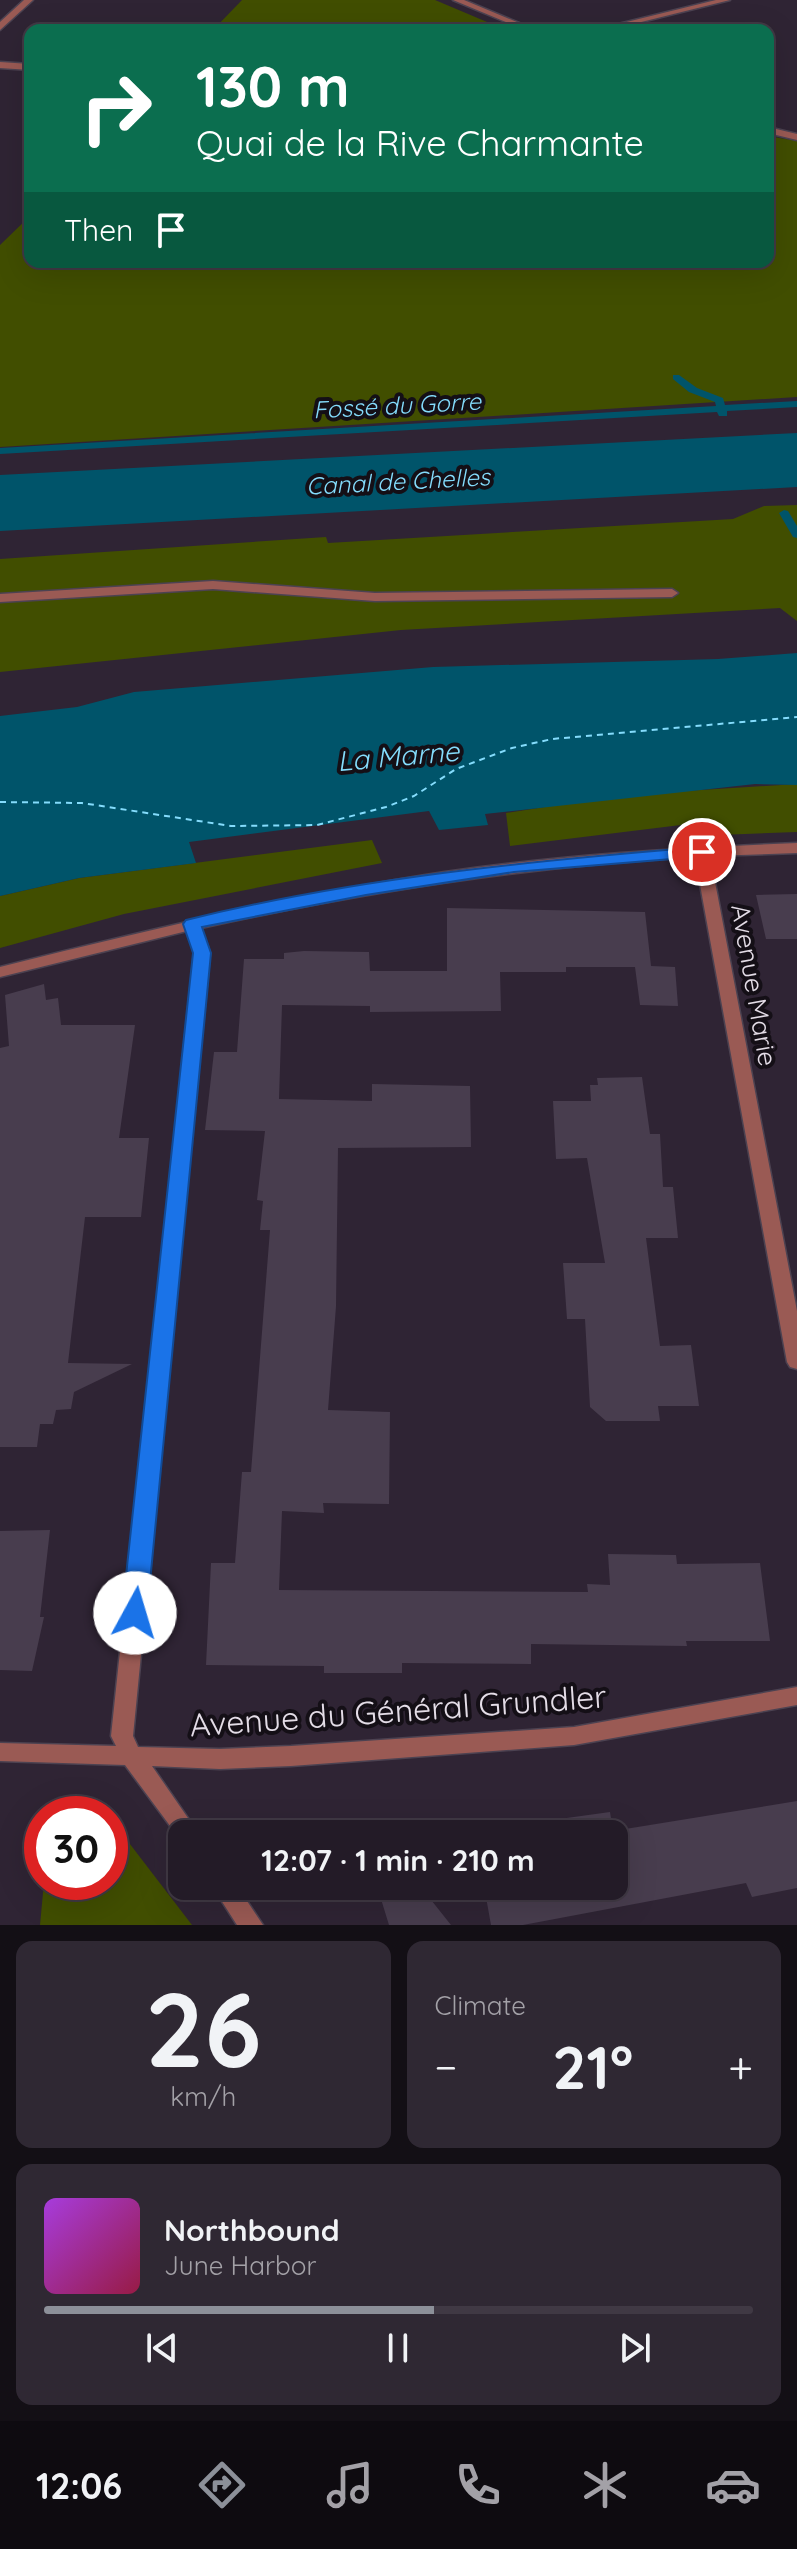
<!DOCTYPE html>
<meta charset="utf-8">
<style>
body{margin:0;font-family:Quicksand,sans-serif;background:#2f2833;color:#f1f3f6;height:100vh;display:flex;flex-direction:column;font-size:30px;white-space:nowrap}
*{box-sizing:border-box;margin:0}
p{font-size:26px;color:#a3a1a7}
.icon{flex:none;width:44px;height:44px;fill:none;stroke:currentColor;stroke-width:2;stroke-linecap:round;stroke-linejoin:round}
.map{position:relative;height:1925px;overflow:hidden}
.panel{display:flex;flex-direction:column;gap:16px;padding:16px;background:#130f15;flex:1}
.panel>*{flex:none}
.top-card{position:absolute;left:24px;top:24px;width:750px;height:244px;border-radius:16px;box-shadow:0 8px 32px #0002,0 0 0 2px #403944;background:#0b6e4f;color:#fff;overflow:hidden}
.speed{position:absolute;left:24px;top:1796px;display:flex;gap:16px;font-size:40px;font-weight:700;text-align:center}
.speed>*{display:grid;place-content:center;width:104px;height:104px;border-radius:50%;background:#231b27;box-shadow:0 8px 32px #0002,0 0 0 2px #403944;line-height:1}
.speed .limit{border:12px solid #d22;background:#fff;color:#111}
.pin{position:absolute;display:grid;place-items:center;width:68px;height:68px;color:#fff;margin:-34px;border:4px solid #fff;border-radius:50%;box-shadow:0 2px 8px #0007}
.me{position:absolute;width:88px;margin:-44px;rotate:6deg;stroke-linejoin:round;filter:drop-shadow(0 0 6px #0008)}
.turn{display:flex;align-items:center;gap:28px;height:168px;padding:0 40px;font-size:36px}
.turn .icon{width:104px;height:104px;stroke-width:2.5}
.turn b{display:block;font-size:56px;line-height:68px}
.then{display:flex;align-items:center;height:76px;padding:0 40px;background:#0003;gap:16px;font-size:30px}
.big{font-size:60px;font-weight:800;line-height:1.1}
.panel .tile{flex:1;display:flex;flex-direction:column;justify-content:center;gap:12px;min-width:0;padding:0 28px;border-radius:16px;background:#2f2833}
.panel .dial{align-items:center;gap:0}
.dial b{font-size:104px;line-height:1}
.song{display:flex;align-items:center;gap:24px}
.cover{width:96px;height:96px;border-radius:12px;background:linear-gradient(135deg,hsl(280 70% 55%),hsl(340 70% 35%))}
.played{height:8px;border-radius:4px;background:linear-gradient(90deg,#8c9099 55%,#403944 55%)}
.keys{display:flex;justify-content:space-around;direction:ltr}
.heat{display:flex;justify-content:space-between;align-items:center;font-size:44px;direction:ltr}
.panel .tiles{flex:1;display:grid;gap:16px;grid-template-columns:1fr 1fr}
.tile:last-child{grid-column:span 2}
.trip{position:absolute;left:168px;top:1820px;width:460px;height:80px;border-radius:16px;background:#231b27;box-shadow:0 8px 32px #0002,0 0 0 2px #403944;font-weight:800;line-height:80px;text-align:center}
.dock{display:flex;height:128px;justify-content:space-around;align-items:center;background:#0e0b10;color:#a3a1a7}
.dock .icon{width:56px;height:56px}
.dock .on{color:#8c9099}
.dock b{font-size:36px;color:#f1f3f6}
.map>svg:first-child{display:block}
</style>
<div class="map">
<svg width="797" height="1925" viewBox="0 0 797 1925">
<rect width="100%" height="100%" fill="#2f2434"/>
<path fill="#414e00" d="M242,0H435L506,30H213Z
M768,136L797,141V397L0,447V245L30,216V262H768Z
M797,505V621L780,608L401,630L0,672V559L326,537L328,543L733,519L764,506Z
M797,784V832L694,836L689,824L510,846L506,813L621,795Z
M372,840L382,863L124,914L0,948V896L79,878Z
M110,1818L192,1925H40L44,1882H110Z"/>
<path fill="#00546a" d="M797,433V487L0,531V475Z
M797,653V785L755,784L485,814L488,825L439,830L429,811L189,842L196,863L79,878L0,896V716L77,707L134,692L433,667L718,659Z"/>
<g fill="none" stroke-linecap="round" stroke-linejoin="round">
<path fill="#00546a" fill-rule="evenodd" d="M673,375H679L697,388L723,398L725,405L797,401V407L727,411V416H719L717,412L0,454V448L716,406L715,402L689,392L673,379Z
M784,510L788,511L797,526V538L793,537L779,513Z"/>
<path stroke="#84dcfc" stroke-width="2" stroke-dasharray="6 5" stroke-linecap="butt" d="M0,802L82,803L231,826L317,825L386,807L414,796L456,769L512,748L552,739L797,717"/>
</g>
<path fill="#483d4e" d="M797,894V939H766L756,895Z
M447,908L645,912L651,966L675,967L678,1006L640,1005L635,967H566V972H500L501,1011L370,1012V1006L282,1005L279,1099L372,1101V1084L470,1086L471,1147L338,1148L336,1306L328,1410L390,1412L389,1504L323,1503L324,1513L282,1511L279,1590L588,1592L587,1584L610,1585L608,1554L676,1555L677,1564L760,1563L770,1641H686L687,1646L531,1644V1664L402,1663V1673H324V1666L206,1665L211,1563H235L242,1472H251L270,1230H260L263,1201L257,1200L265,1131L205,1130L214,1052H237L244,959H284V953L304,951L369,952L370,971H447Z
M44,984L46,1000L58,998L61,1025H135L119,1138H149L141,1217H85L68,1363L132,1364L74,1392L71,1409L56,1410L53,1424H40L37,1447H0V1048L9,1046L5,995Z
M642,1077L650,1134H660L663,1187H673L678,1238H646L660,1346L691,1345L699,1406H658L660,1421H606L590,1407L585,1319H567L563,1263H605L587,1158L556,1159L553,1101H591L590,1085H598L597,1078Z
M50,1530L40,1617H44L32,1671L0,1670V1531Z
M797,1801V1888L752,1897L746,1883L523,1925H491L484,1886H614V1834H517L516,1825L610,1812L613,1831Z
M377,1886H420L451,1925H389Z"/>
<g fill="none" stroke-linecap="round" stroke-linejoin="round">
<defs>
<path id="service" d="M24,0H33L0,30V22Z
M453,0H464L536,30H525Z
M716,0H730L609,30H594Z
M0,62L30,64V70L0,68Z
M768,127L797,134V140L768,133Z
M213,581L375,593L672,589L678,593L672,597L375,601L213,589L0,602V594Z"/>
<path id="minor" d="M797,843V853L710,856L797,1311V1369L790,1367L787,1362L695,857C528,866 364,892 201,928L210,953L133,1736L138,1747L220,1749L291,1746L574,1727L797,1687V1705L574,1745L291,1766L220,1769L152,1766L199,1834H182V1842L125,1765L0,1761V1743L116,1746L111,1736L194,953L187,931L0,977V967C148,930 294,895 445,872C562,855 679,848 797,843Z
M212,1886H237L263,1925H237Z"/>
</defs>
<use href="#service" stroke="#4c4251" stroke-width="3"/>
<use href="#minor" stroke="#4c4251" stroke-width="3"/>
<use href="#service" fill="#9a5a54" fill-rule="evenodd"/>
<use href="#minor" fill="#9a5a54" fill-rule="evenodd"/>
</g>
<path fill="#1a73e8" stroke="#114b97" stroke-width="2" d="M702,847L708,849L711,852L708,856L514,872L366,895L202,927L211,953L147,1613L143,1619L135,1622L126,1619L122,1613L193,953L183,924L186,920C355,878 529,861 702,847Z"/>
<g text-anchor="middle" stroke-width="8" stroke-linejoin="round" paint-order="stroke">
<g font-size="24" font-style="italic" fill="#84dcfc" stroke="#140f16">
<text transform="translate(397 406) rotate(-3)" y="8">Fossé du Gorre</text>
<text transform="translate(398 482) rotate(-3)" y="8">Canal de Chelles</text>
</g>
<g font-size="26" fill="#e4dde7" stroke="#140f16">
<text transform="translate(754 985) rotate(80)" y="9">Avenue Marie</text>
</g>
<g font-size="28" font-style="italic" fill="#84dcfc" stroke="#140f16">
<text transform="translate(398 756) rotate(-5)" y="10">La Marne</text>
</g>
<g font-size="32" fill="#e4dde7" stroke="#140f16">
<text transform="translate(398 1711) rotate(-4)" y="11">Avenue du Général Grundler</text>
</g>
</g>
</svg>
<div class="speed"><div class="limit">30</div></div>
<div class="pin" style="left:702px;top:852px;background:#d93025"><svg class="icon" aria-label="arrive" viewBox="0 0 24 24"><path d="M6 21V4h12l-3 4 3 4H6"/></svg></div>
<svg class="me" style="left:135px;top:1613px" viewBox="-20 -20 40 40"><circle r="19" fill="#fff"/><path d="M0-13L10 11 0 6-10 11z" fill="#1a73e8"/></svg>
<div class="trip">12:07 · 1 min · 210 m</div>
<div class="top-card">
<div class="turn"><svg class="icon" aria-label="right" viewBox="0 0 24 24"><path d="M7 20v-9h11M14 6l5 5-5 5"/></svg><div><b>130 m</b>Quai de la Rive Charmante</div></div>
<div class="then">Then<svg class="icon" aria-label="arrive" viewBox="0 0 24 24"><path d="M6 21V4h12l-3 4 3 4H6"/></svg></div>
</div>
</div>
<section class="panel">
<div class="tiles">
<div class="tile dial"><b>26</b><p>km/h</p></div>
<div class="tile"><p>Climate</p>
<div class="heat"><a>−</a><b class="big">21°</b><a>+</a></div>
</div>
<div class="tile">
<div class="song"><i class="cover"></i><div><b>Northbound</b><p>June Harbor</p></div></div>
<div class="played"></div>
<div class="keys"><svg class="icon" aria-label="previous" viewBox="0 0 24 24"><path d="M18 5L8 12l10 7zM5 5v14"/></svg><svg class="icon" aria-label="pause" viewBox="0 0 24 24"><path d="M8 5v14M16 5v14"/></svg><svg class="icon" aria-label="next" viewBox="0 0 24 24"><path d="M6 5l10 7-10 7zM19 5v14"/></svg></div>
</div>
</div>
</section>
<nav class="dock">
<b>12:06</b>
<svg class="icon on" aria-label="directions" viewBox="0 0 24 24"><path d="M12 3l9 9-9 9-9-9zM9 14v-3h6M13 9l2 2-2 2"/></svg>
<svg class="icon" aria-label="music" viewBox="0 0 24 24"><path d="M9 18V5l10-2v13"/><circle cx="6" cy="18" r="3"/><circle cx="16" cy="16" r="3"/></svg>
<svg class="icon" aria-label="phone" viewBox="0 0 24 24"><path d="M5 4h4l2 5-3 2q2 4 5 5l2-3 5 2v4C11 20 4 13 5 4z"/></svg>
<svg class="icon" aria-label="climate" viewBox="0 0 24 24"><path d="M12 3v18M4 7l16 10M4 17L20 7"/></svg>
<svg class="icon" aria-label="car" viewBox="0 0 24 24"><path d="M5 17H2v-5l4-1 3-4h7l3 4 3 1v5h-3M9 17h6M6 11h13"/><circle cx="7" cy="17" r="2"/><circle cx="17" cy="17" r="2"/></svg>
</nav>
